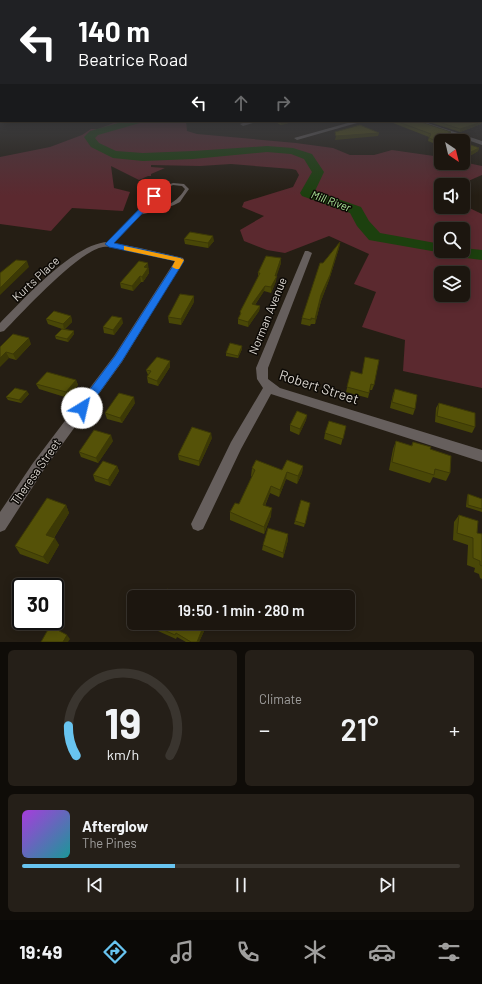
<!DOCTYPE html>
<meta charset="utf-8">
<style>
body{margin:0;font-family:Barlow,sans-serif;background:#251f18;color:#f1f3f6;height:100vh;display:flex;flex-direction:column;font-size:15px;white-space:nowrap}
*{box-sizing:border-box;margin:0}
p{font-size:13px;color:#a09f9e}
.icon{flex:none;width:22px;height:22px;fill:none;stroke:currentColor;stroke-width:2;stroke-linecap:round;stroke-linejoin:round}
.map{position:relative;height:642px;overflow:hidden}
.sheet{display:flex;flex-direction:column;gap:8px;padding:8px;background:#0f0c08;flex:1}
.sheet>*{flex:none}
.banner{position:absolute;left:0px;top:0px;width:482px;height:122px;box-shadow:0 2px 10px #0003,0 0 0 1px #3a352f;background:#202124;color:#fff;overflow:hidden}
.needle{width:26px;rotate:145deg}
.fabs{position:absolute;left:434px;top:134px;display:grid;gap:8px}
.fabs a{display:grid;place-items:center;width:36px;height:36px;border-radius:6px;background:#1c160f;box-shadow:0 2px 10px #0003,0 0 0 1px #3a352f;font-size:20px}
.speed{position:absolute;left:12px;top:578px;display:flex;gap:8px;font-size:20px;font-weight:700;text-align:center}
.speed>*{display:grid;place-content:center;width:52px;height:52px;border-radius:50%;background:#1c160f;box-shadow:0 2px 10px #0003,0 0 0 1px #3a352f;line-height:1}
.speed .limit{border:2px solid #111;border-radius:6px;background:#fff;color:#111}
.pin{position:absolute;display:grid;place-items:center;width:34px;height:34px;color:#fff;margin:-17px;border-radius:8px;box-shadow:0 2px 6px #0006}
.me{position:absolute;width:44px;margin:-22px;rotate:36deg;stroke-linejoin:round;filter:drop-shadow(0 0 3px #0008)}
.turn{display:flex;align-items:center;gap:14px;height:84px;padding:0 12px;font-size:18px}
.turn .icon{width:52px;height:52px;stroke-width:2.5}
.turn b{display:block;font-size:28px;line-height:34px}
.lanes{display:flex;align-items:center;height:38px;padding:0 12px;background:#0003;justify-content:center;gap:20px;direction:ltr}
.lanes .off{opacity:.35}
.big{font-size:30px;font-weight:600;line-height:1.1}
.sheet .tile{flex:1;display:flex;flex-direction:column;justify-content:center;gap:6px;min-width:0;padding:0 14px;border-radius:6px;background:#251f18}
.sheet .dial{align-items:center;gap:0}
.dial svg{height:104px;overflow:visible;fill:none;stroke:#3a352f;stroke-width:7;stroke-linecap:round;text-anchor:middle}
.dial text{fill:#f1f3f6;stroke:none}
.song{display:flex;align-items:center;gap:12px}
.cover{width:48px;height:48px;border-radius:6px;background:linear-gradient(135deg,hsl(280 70% 55%),hsl(180 70% 35%))}
.played{height:4px;border-radius:2px;background:linear-gradient(90deg,#68c4f0 35%,#3a352f 35%)}
.keys{display:flex;justify-content:space-around;direction:ltr}
.heat{display:flex;justify-content:space-between;align-items:center;font-size:22px;direction:ltr}
.sheet .tiles{flex:1;display:grid;gap:8px;grid-template-columns:1fr 1fr}
.tile:last-child{grid-column:span 2}
.trip{position:absolute;left:127px;top:590px;width:228px;height:40px;border-radius:6px;background:#1c160f;box-shadow:0 2px 10px #0003,0 0 0 1px #3a352f;font-weight:600;line-height:40px;text-align:center}
.tabs{display:flex;height:64px;justify-content:space-around;align-items:center;background:#0b0906;color:#a09f9e}
.tabs .icon{width:28px;height:28px}
.tabs .on{color:#68c4f0}
.tabs b{font-size:18px;color:#f1f3f6}
.map>svg:first-child{display:block}
</style>
<div class="map">
<svg width="482" height="642" viewBox="0 0 482 642">
<rect width="100%" height="100%" fill="#251e14"/>
<path fill="#5b292f" fill-rule="evenodd" d="M119,121H186L187,131L197,134L296,143L333,148L350,155H374L392,150L441,157V163H463V162L482,166V175L459,185H441V192L438,194L441,195V207H463V205L482,214V388L403,371L405,340L362,327L376,292L354,284L369,254L329,236L285,253L267,250L244,241L240,230L264,216L242,207L244,202L293,187L299,175L296,170L292,169L231,164L200,166L151,165V167L165,168L151,174V176H148L139,180L111,166L114,188L130,192L123,211L72,208L51,231L0,224V157L50,147L82,135L91,129H98ZM441,229H463V251H441ZM441,273H463V295H441Z"/>
<g fill="none" stroke-linecap="round" stroke-linejoin="round">
<path fill="#1c400e" fill-rule="evenodd" d="M125,121H141L140,123L98,135L95,138L99,143L116,151L143,153L193,151L267,146L293,148L312,154L324,172L315,191L361,207L369,221L380,233L441,244V251H463V248L482,250V260L450,256L443,253L369,240L357,226L350,213L302,196L300,193L312,172L304,159L291,154L267,152L193,159L143,161L113,158L91,147L84,137L90,131Z"/>
<path fill="#665f5d" fill-rule="evenodd" d="M173,183L184,184L189,189L184,196L180,202L174,205L161,210L139,215L111,245H107V243L162,187ZM173,185L182,186L185,189C175,206 160,208 142,212L164,189Z"/>
<path fill="#665f5d" fill-rule="evenodd" d="M249,121H259L243,126L240,124Z
M355,121H364L297,140L294,138Z
M413,121H421L482,141V145Z
M108,242L140,248L183,258L184,260L122,362L43,471L5,530L0,532V512L33,463L114,356L175,261C157,257 121,245 103,247C78,251 23,312 4,331L0,332V323C24,299 74,243 108,242Z
M305,251H308L312,253L268,368V379L280,388L482,450V462L271,394L241,449L203,529L198,531L193,529L191,524L231,442L263,388L257,379L256,368Z"/>
</g>
<path fill="#494707" d="M273,121H296L281,125Z
M388,121H418L450,135L447,136L441,141V146L428,141L429,137Z
M426,121H481V124L460,132Z
M463,142L479,148L478,151L468,157L463,155Z
M184,239L214,241L208,248L185,244Z
M340,242L339,248L329,280L321,301L315,324H311L310,326L301,324L302,318L323,263Z
M281,263L276,276V281L271,293L264,291L255,305L260,306L259,311L248,327L238,324V319L240,315V312L258,278V273Z
M148,268L149,273L143,282H141L133,291L121,288L120,283L149,268Z
M194,302L181,325L169,323L168,317Z
M71,316L72,322L65,329L74,331V334L68,342L56,339L55,336L62,329L48,324L46,319Z
M123,323L114,335L104,333L103,327Z
M31,344L16,360L9,358L0,347Z
M242,346V349L238,358L226,356V353Z
M170,361V367L158,386L148,383L147,377L148,375L146,370Z
M351,371L374,385L372,390H370L368,398L346,392Z
M76,380L78,385L68,398L39,389L36,384Z
M395,389L415,409L413,415L390,408L393,394Z
M29,394L21,403L8,400L6,397Z
M135,403L122,423L107,419L105,413Z
M439,403L475,427L472,433L435,422L436,408Z
M307,415L306,420L299,435L290,431V425Z
M346,426L341,445L324,439L325,433Z
M212,438L199,466L179,460L178,455Z
M113,441L98,463L81,457L79,452Z
M396,441L411,446L413,442L430,449L450,473L446,481L433,477L430,483L389,470L393,449Z
M117,466L119,471L110,486L95,481L93,475Z
M303,466L302,473L297,484L286,479L279,497L270,493L265,506L271,516L264,534L230,520V512L239,504L252,476H251L252,468L282,470Z
M468,494L482,499V512L466,507L467,497Z
M310,503L304,527L294,524L295,521Z
M66,505L69,513L54,538L59,545L48,564L20,554L15,546Z
M459,515L477,533L482,534V579L480,578L479,574L474,572L475,568L467,565L468,545L453,540L454,522Z
M288,540L283,558L262,550L263,545Z
M157,627L205,629L199,642H186L177,637L176,639L158,631Z"/>
<path fill="#3c3906" d="M283,121H296L281,125V122Z
M482,122L481,124L460,132V129Z
M451,132L450,135L442,138L443,135Z
M379,133L378,136L335,140L336,136Z
M479,148L478,151L468,157L469,153Z
M213,236L214,241L208,248V243Z
M340,242L339,248L329,280L321,301L315,324V319L321,295Z
M281,258V263L276,278L277,276L276,281L271,293V287Z
M27,261L29,267L0,295V288Z
M148,263L149,273L143,282L142,277L144,267Z
M140,276L141,282L133,291L132,286Z
M265,286L264,291L252,309V304Z
M194,296V302L181,325V319Z
M260,306L259,311L248,327V322Z
M71,316L72,322L64,329L63,324Z
M122,318L123,323L114,335L113,330Z
M74,331V334L68,342L67,339Z
M29,338L31,344L16,360L13,354Z
M242,346V349L238,358V356Z
M6,352L9,358L0,367V358Z
M170,361V367L158,386L157,381Z
M76,380L78,385L68,398L66,392Z
M27,391L29,394L21,403L19,400Z
M134,397L135,403L122,423L120,418Z
M307,415L306,420L299,435L300,429Z
M211,433L212,438L199,466V461Z
M111,435L113,441L98,463L96,458Z
M117,466L119,471L110,486L108,480Z
M303,466L302,473L297,484L298,476Z
M287,472L286,479L279,497L280,490Z
M271,486L270,493L262,512L263,505Z
M66,505L69,513L51,542L46,535Z
M272,508L271,516L264,534V527Z
M288,534V540L283,558V553Z
M55,538L59,545L48,564L43,557Z
M204,625L205,629L199,642H197Z
M67,635L70,639L68,642H63Z"/>
<path fill="#555208" stroke="#3c3906" d="M396,121H418L451,132L443,135L460,141H441V143L429,138L431,134Z
M436,121H481L482,122L460,129Z
M360,125L379,133L336,136L335,132Z
M463,142L479,148L469,153L463,152Z
M190,232L213,236L208,243L184,239Z
M340,242L330,275L321,295L315,319L311,318V320L302,318L320,263H323Z
M266,256L281,258L275,276H277L271,287L265,286L252,304L260,306L248,322L238,319L241,313L240,312L260,273H258Z
M16,260L27,261L0,288V273Z
M139,261L148,263L144,267L148,268L142,277L140,276L132,286L120,283Z
M180,294L194,296L181,319L168,317Z
M54,311L71,316L63,324L46,319Z
M112,316L122,318L113,330L103,327Z
M62,329L74,331L67,339L55,336Z
M13,334L29,338L13,354L6,352L0,358V347Z
M230,343L242,346L238,356L226,353Z
M157,357L170,361L157,381L147,377L151,371L146,370Z
M365,357L379,360L374,385L371,384L369,393L347,387L351,371L362,374Z
M47,372L76,380L66,392L36,384Z
M15,388L27,391L19,400L6,397Z
M395,389L417,395L415,409L392,402Z
M119,393L134,397L120,418L105,413Z
M439,403L475,413V427L437,416Z
M297,411L307,415L300,429L290,425Z
M329,421L346,426L343,439L325,433Z
M192,427L211,433L199,461L178,455Z
M94,430L111,435L96,458L79,452Z
M396,441L412,446L413,442L431,447L430,449L451,456L450,473L435,469L434,475L392,462Z
M256,460L282,470L287,460L303,466L298,476L287,472L280,490L271,486L263,505L272,508L264,527L230,512L235,503L239,504L255,470L252,468Z
M103,461L117,466L108,480L93,475Z
M468,494L482,499V509L468,505Z
M47,498L66,505L46,535L55,538L43,557L15,546Z
M301,500L310,503L305,524L295,521Z
M459,515L478,521L477,533L482,534V566L480,565V561L473,558V538L457,533Z
M268,528L288,534L283,553L263,545Z
M167,589L175,593L173,597H163Z
M159,623H201L204,625L197,642H191L176,633L175,635L157,627Z
M50,626L67,635L63,642H41Z"/>
<linearGradient id="sky" x2="0" y2="1"><stop stop-color="#14100b"/><stop offset="0.55" stop-color="#404145"/><stop offset="1" stop-color="#404145" stop-opacity="0"/></linearGradient>
<rect width="482" height="196" fill="url(#sky)"/>
<path fill="#1a73e8" stroke="#114b97" d="M154,194L157,195V198L114,243L181,258L184,261L122,361L86,411L82,412L79,411L77,408L79,404L115,356L176,261L109,247L105,244Z"/>
<path fill="#f59e0b" d="M124,246L180,258L184,260L179,269H176L172,267L175,261L124,250Z"/>
<g text-anchor="middle" stroke-width="3" stroke-linejoin="round" paint-order="stroke">
<g font-size="11" font-style="italic" fill="#a8e195" stroke="#0c0905">
<text transform="translate(331 201) rotate(20)" y="4">Mill River</text>
</g>
<g font-size="12" fill="#dbd6d0" stroke="#0c0905">
<text transform="translate(36 279) rotate(-43)" y="4">Kurts Place</text>
<text transform="translate(268 316) rotate(-68)" y="4">Norman Avenue</text>
<text transform="translate(36 472) rotate(-55)" y="4">Theresa Street</text>
</g>
<g font-size="14" fill="#dbd6d0" stroke="#0c0905">
<text transform="translate(319 387) rotate(18)" y="5">Robert Street</text>
</g>
</g>
</svg>
<div class="fabs">
<a><svg class="needle" viewBox="-14 -14 28 28"><path d="M0-13l5 13h-10z" fill="#e53935"/><path d="M0 13l5-13h-10z" fill="#a09f9e"/></svg></a>
<a><svg class="icon" aria-label="sound" viewBox="0 0 24 24"><path d="M4 9h4l5-4v14l-5-4H4zM17 9q2 3 0 6"/></svg></a>
<a><svg class="icon" aria-label="search" viewBox="0 0 24 24"><circle cx="10" cy="10" r="6"/><path d="M15 15l6 6"/></svg></a>
<a><svg class="icon" aria-label="layers" viewBox="0 0 24 24"><path d="M12 4l9 5-9 5-9-5zM3 14l9 5 9-5"/></svg></a>
</div>
<div class="speed"><div class="limit">30</div></div>
<div class="pin" style="left:154px;top:196px;background:#d93025"><svg class="icon" aria-label="arrive" viewBox="0 0 24 24"><path d="M6 21V4h12l-3 4 3 4H6"/></svg></div>
<svg class="me" style="left:82px;top:408px" viewBox="-20 -20 40 40"><circle r="19" fill="#fff"/><path d="M0-13L10 11 0 6-10 11z" fill="#1a73e8"/></svg>
<div class="trip">19:50 · 1 min · 280 m</div>
<div class="banner">
<div class="turn"><svg class="icon" aria-label="left" viewBox="0 0 24 24"><path d="M17 20v-9H6M10 6l-5 5 5 5"/></svg><div><b>140 m</b>Beatrice Road</div></div>
<div class="lanes"><svg class="icon" aria-label="left" viewBox="0 0 24 24"><path d="M17 20v-9H6M10 6l-5 5 5 5"/></svg><svg class="icon off" aria-label="ahead" viewBox="0 0 24 24"><path d="M12 20V5M6 11l6-6 6 6"/></svg><svg class="icon off" aria-label="right" viewBox="0 0 24 24"><path d="M7 20v-9h11M14 6l5 5-5 5"/></svg></div>
</div>
</div>
<section class="sheet">
<div class="tiles">
<div class="tile dial"><svg viewBox="0 0 100 80">
<path d="M14 69A42 42 0 1 1 86 69"/>
<path d="M14 69A42 42 0 0 1 8 46" stroke="#68c4f0"/>
<text x="50" y="56" font-size="32" font-weight="700">19</text>
<text x="50" y="72" font-size="11">km/h</text>
</svg></div>
<div class="tile"><p>Climate</p>
<div class="heat"><a>−</a><b class="big">21°</b><a>+</a></div>
</div>
<div class="tile">
<div class="song"><i class="cover"></i><div><b>Afterglow</b><p>The Pines</p></div></div>
<div class="played"></div>
<div class="keys"><svg class="icon" aria-label="previous" viewBox="0 0 24 24"><path d="M18 5L8 12l10 7zM5 5v14"/></svg><svg class="icon" aria-label="pause" viewBox="0 0 24 24"><path d="M8 5v14M16 5v14"/></svg><svg class="icon" aria-label="next" viewBox="0 0 24 24"><path d="M6 5l10 7-10 7zM19 5v14"/></svg></div>
</div>
</div>
</section>
<nav class="tabs">
<b>19:49</b>
<svg class="icon on" aria-label="directions" viewBox="0 0 24 24"><path d="M12 3l9 9-9 9-9-9zM9 14v-3h6M13 9l2 2-2 2"/></svg>
<svg class="icon" aria-label="music" viewBox="0 0 24 24"><path d="M9 18V5l10-2v13"/><circle cx="6" cy="18" r="3"/><circle cx="16" cy="16" r="3"/></svg>
<svg class="icon" aria-label="phone" viewBox="0 0 24 24"><path d="M5 4h4l2 5-3 2q2 4 5 5l2-3 5 2v4C11 20 4 13 5 4z"/></svg>
<svg class="icon" aria-label="climate" viewBox="0 0 24 24"><path d="M12 3v18M4 7l16 10M4 17L20 7"/></svg>
<svg class="icon" aria-label="car" viewBox="0 0 24 24"><path d="M5 17H2v-5l4-1 3-4h7l3 4 3 1v5h-3M9 17h6M6 11h13"/><circle cx="7" cy="17" r="2"/><circle cx="17" cy="17" r="2"/></svg>
<svg class="icon" aria-label="filters" viewBox="0 0 24 24"><path d="M4 7h16M4 17h16"/><circle cx="9" cy="7" r="2"/><circle cx="15" cy="17" r="2"/></svg>
</nav>
